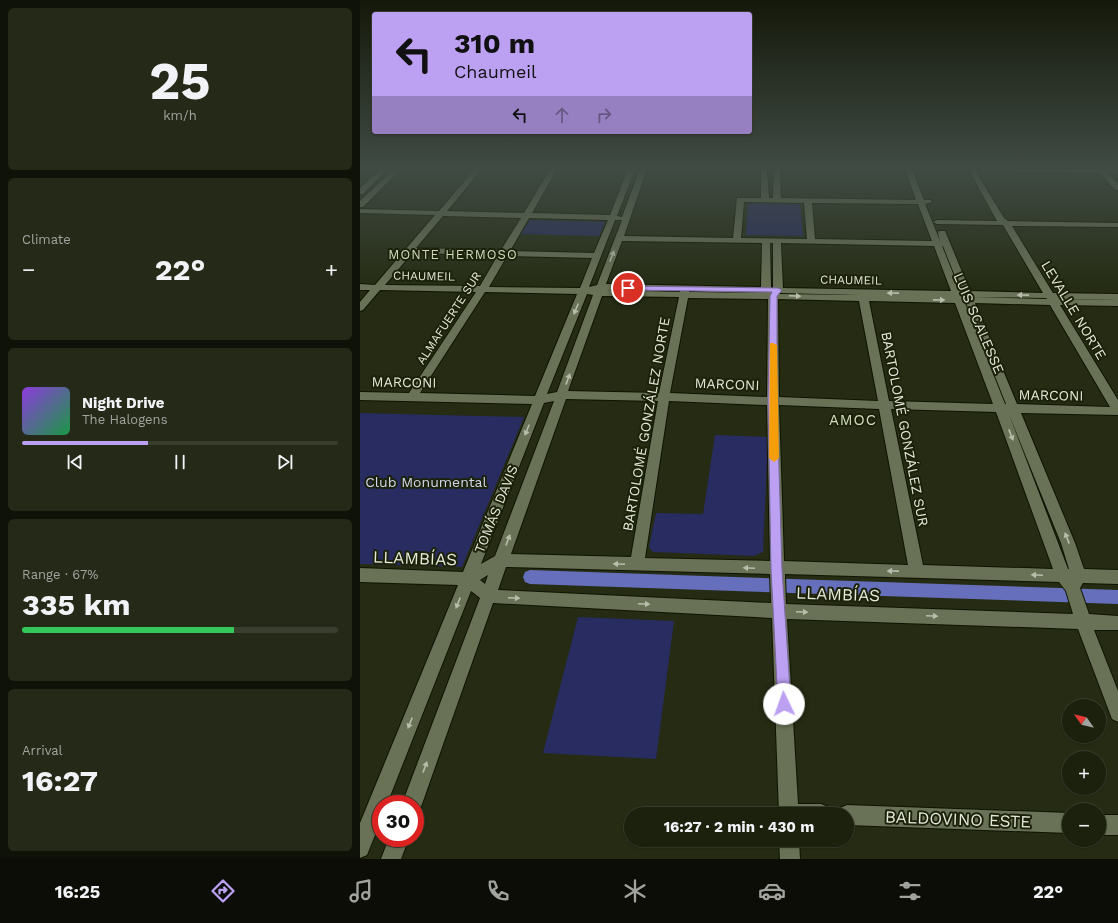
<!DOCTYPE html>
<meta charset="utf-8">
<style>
body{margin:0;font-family:"Work Sans",sans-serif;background:#252917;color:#f1f3f6;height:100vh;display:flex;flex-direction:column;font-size:15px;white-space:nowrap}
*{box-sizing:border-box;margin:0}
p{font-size:13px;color:#a0a39e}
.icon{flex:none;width:22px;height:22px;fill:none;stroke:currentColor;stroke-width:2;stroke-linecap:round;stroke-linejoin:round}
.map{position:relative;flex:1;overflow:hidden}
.side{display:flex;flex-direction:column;gap:8px;padding:8px;background:#0f1208;width:360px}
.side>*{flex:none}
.banner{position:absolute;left:12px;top:12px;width:380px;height:122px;border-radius:4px;box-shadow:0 1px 3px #0004,0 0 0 1px #3a3e2e;background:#bca0f2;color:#111;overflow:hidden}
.needle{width:26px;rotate:304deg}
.buttons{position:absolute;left:702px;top:699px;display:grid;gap:8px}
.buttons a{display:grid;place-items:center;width:44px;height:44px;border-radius:50%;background:#1c210e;box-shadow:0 1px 3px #0004,0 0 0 1px #3a3e2e;font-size:20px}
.speed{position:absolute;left:12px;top:795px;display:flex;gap:8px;font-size:20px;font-weight:700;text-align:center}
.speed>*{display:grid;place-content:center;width:52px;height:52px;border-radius:50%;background:#1c210e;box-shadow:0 1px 3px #0004,0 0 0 1px #3a3e2e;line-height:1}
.speed .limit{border:6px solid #d22;background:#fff;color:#111}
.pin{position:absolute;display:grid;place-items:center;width:34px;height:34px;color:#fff;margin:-17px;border:2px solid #fff;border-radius:50%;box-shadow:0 1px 4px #0007}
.me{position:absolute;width:44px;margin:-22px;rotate:357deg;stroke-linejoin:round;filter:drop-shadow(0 0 3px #0008)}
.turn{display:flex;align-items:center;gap:14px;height:84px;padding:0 16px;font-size:18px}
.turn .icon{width:52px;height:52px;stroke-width:2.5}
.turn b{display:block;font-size:28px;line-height:34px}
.lanes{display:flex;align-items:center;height:38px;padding:0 16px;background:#0003;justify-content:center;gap:20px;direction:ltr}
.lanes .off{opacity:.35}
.big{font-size:30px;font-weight:700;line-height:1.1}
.side .card{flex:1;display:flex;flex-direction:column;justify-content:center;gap:6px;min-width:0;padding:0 14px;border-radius:6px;background:#252917}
.side .dial{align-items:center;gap:0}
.dial b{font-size:52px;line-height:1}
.song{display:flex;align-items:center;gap:12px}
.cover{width:48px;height:48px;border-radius:6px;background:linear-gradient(135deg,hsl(270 70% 55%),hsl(140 70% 35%))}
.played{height:4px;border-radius:2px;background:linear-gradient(90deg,#bca0f2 40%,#3a3e2e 40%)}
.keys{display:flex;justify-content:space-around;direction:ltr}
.heat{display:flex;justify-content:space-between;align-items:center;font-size:22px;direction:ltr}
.charge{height:6px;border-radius:3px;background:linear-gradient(90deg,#34c759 67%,#3a3e2e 0)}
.trip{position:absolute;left:264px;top:807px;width:230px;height:40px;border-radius:20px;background:#1c210e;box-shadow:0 1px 3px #0004,0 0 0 1px #3a3e2e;font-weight:700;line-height:40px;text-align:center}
.tabs{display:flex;height:64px;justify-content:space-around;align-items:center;background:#0b0d06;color:#a0a39e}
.tabs .icon{width:28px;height:28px}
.tabs .selected{color:#bca0f2}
.tabs b{font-size:18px;color:#f1f3f6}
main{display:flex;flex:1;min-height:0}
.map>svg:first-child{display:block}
</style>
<main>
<section class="side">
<div class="card dial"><b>25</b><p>km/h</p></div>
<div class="card"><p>Climate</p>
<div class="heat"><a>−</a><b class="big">22°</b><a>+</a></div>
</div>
<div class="card">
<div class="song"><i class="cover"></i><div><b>Night Drive</b><p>The Halogens</p></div></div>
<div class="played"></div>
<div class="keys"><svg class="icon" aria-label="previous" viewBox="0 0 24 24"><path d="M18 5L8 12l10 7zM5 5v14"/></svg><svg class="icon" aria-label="pause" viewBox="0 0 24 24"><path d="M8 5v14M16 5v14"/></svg><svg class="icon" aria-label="next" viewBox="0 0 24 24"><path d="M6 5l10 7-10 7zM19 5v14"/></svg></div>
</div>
<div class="card"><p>Range · 67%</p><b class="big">335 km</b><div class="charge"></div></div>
<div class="card"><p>Arrival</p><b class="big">16:27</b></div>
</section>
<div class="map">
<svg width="758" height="859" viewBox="0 0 758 859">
<rect width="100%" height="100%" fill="#252c13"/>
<path fill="#282c60" d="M388,202L440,203L443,236L386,235Z
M170,220L245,222L239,236L161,234Z
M0,413L164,417L102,567L0,564Z
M355,435L408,437L403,552L394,556L293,552L289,547L296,513L343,514Z
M218,617L314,621L296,759L183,753Z"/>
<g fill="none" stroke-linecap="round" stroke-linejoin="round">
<path fill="#656fbb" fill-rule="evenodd" d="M170,570L758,590V604L170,584L165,582L163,577L165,572Z"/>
<defs>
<path id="minor" d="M21,169H28L3,194H0V188Z
M34,169H41L3,207H0V201Z
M115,169H122L87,211L164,213L190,169H197L172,213L250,215L268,169H275L257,216L262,217L280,169H287L264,236L373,238L377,198H401V169H407L409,198H413L414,169H420L421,198L556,200L545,169H552L564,200H571L572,202L565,204L580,241L578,233L579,231H585L610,291L683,293L643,225L577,224L573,222L577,220L637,221L610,172V169H617L616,172L644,218L648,221L758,223V227L652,226L693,293L758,294V300L696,299L758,300V306L700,305L758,400V415L661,413L715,543L724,569L758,570V584L723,583L720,588L729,614L758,616V630H734L758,691V722L752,719L718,629L427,619L438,804H461L468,807L471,814H419L412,618L133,603L62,804L59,811L55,812V804H42L120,598L111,591L27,804H21V820L7,855L0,858V823L98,585L0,582V568L103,572L172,404L0,400V392L49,393L116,292L20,290L3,310L0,311V302L10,290H0V284L15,285L75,215L0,213V209L79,211ZM384,202L444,203L447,239L381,238ZM452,203L558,204L572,241L455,239ZM83,216L161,218L141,250L56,248ZM169,218L248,220L234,253L150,251ZM255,220H262L237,285L229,287ZM262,241L402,243L401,287L246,284ZM410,243H413V288H411ZM421,243L574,246L591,291L423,288ZM582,246H583L601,291H600ZM52,253L138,255L120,286L25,285ZM147,256L232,258L220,288L129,287ZM244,290L320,291V292ZM329,291L404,293L329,292ZM125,292L217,294L175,396L60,393ZM420,293L498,295L420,294ZM227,294L233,295L197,392L187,394ZM242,296L319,297L299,393L208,391ZM613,297L686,298L687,299ZM328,298L408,299L407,397L310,393ZM418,299L499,301L518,401L419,397ZM509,301L595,303L633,404L529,401ZM605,303H606L646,404H645ZM615,303L690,305L750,407L657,404ZM206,399L298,401L271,557L151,554ZM194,401L135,556L121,564L184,403ZM309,401L407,405L410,561L285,558ZM419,405L519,409L548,565L424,561ZM531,409L636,412L693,569L563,565ZM648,412L701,543L709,569H708ZM146,567L410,574L411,603L138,590ZM425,574L699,582L706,591L713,614L426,604ZM128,575L125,584L120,580Z
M633,169H758V173H748L758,184V190H755L740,173L636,171Z
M487,805L709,813V833L487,825V814H478L480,808Z
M739,815H758V835H739Z
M29,838H49L41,859H21Z
M419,840H439L440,859H420Z"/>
</defs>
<use href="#minor" stroke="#0e1400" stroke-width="2"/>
<use href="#minor" fill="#697156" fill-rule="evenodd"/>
</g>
<defs><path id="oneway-solid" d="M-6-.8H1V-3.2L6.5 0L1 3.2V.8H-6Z"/></defs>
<g fill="#b8beab">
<use href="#oneway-solid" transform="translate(252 256) rotate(-69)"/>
<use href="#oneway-solid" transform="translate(533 293) rotate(-179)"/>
<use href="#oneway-solid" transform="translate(663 295) rotate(-179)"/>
<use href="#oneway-solid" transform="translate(435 296) rotate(2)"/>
<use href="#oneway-solid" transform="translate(579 300) rotate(1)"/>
<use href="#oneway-solid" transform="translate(216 309) rotate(112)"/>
<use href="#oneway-solid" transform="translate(208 379) rotate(-70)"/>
<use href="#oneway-solid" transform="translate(167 430) rotate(112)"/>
<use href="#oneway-solid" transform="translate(651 435) rotate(69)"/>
<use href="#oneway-solid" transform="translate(707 538) rotate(-111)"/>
<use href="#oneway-solid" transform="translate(148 540) rotate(-70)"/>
<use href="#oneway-solid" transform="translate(259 564) rotate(-178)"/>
<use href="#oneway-solid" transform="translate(389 568) rotate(-178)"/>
<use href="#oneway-solid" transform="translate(533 571) rotate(-179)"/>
<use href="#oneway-solid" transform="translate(677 575) rotate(-178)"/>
<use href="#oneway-solid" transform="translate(154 598) rotate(3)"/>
<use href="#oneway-solid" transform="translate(98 603) rotate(112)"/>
<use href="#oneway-solid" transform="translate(284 604) rotate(3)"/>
<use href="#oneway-solid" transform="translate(442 612) rotate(2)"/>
<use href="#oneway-solid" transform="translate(572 616) rotate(2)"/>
<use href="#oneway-solid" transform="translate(50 723) rotate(112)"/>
<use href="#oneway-solid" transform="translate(65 767) rotate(-70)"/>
</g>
<linearGradient id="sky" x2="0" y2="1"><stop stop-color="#14180a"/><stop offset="0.58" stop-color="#404b44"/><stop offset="1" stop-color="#404b44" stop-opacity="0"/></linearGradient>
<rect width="758" height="289" fill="url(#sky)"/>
<path fill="#bca0f2" stroke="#7a689d" d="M266,286L418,288L422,290L417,296V400L422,569L431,704L429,709L424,711L420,709L418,704L411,569L408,400L410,296L412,292L268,290L266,289Z"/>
<path fill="#f59e0b" d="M410,343H413L417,345L419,458L414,462L409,458Z"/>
<g text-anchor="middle" stroke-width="4" stroke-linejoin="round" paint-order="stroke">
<g font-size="12" fill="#e3e8d9" stroke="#1b2209">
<text transform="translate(64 276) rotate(1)" y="4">CHAUMEIL</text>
<text transform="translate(491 280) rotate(1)" y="4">CHAUMEIL</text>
<text transform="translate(89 318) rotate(-57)" y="4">ALMAFUERTE SUR</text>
</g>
<g font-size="13" letter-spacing="1" fill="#d1dabc" stroke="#1b2209">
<text x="93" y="259">MONTE HERMOSO</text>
</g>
<g font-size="14" fill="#e3e8d9" stroke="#1b2209">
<text transform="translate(714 310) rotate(59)" y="5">LEVALLE NORTE</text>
<text transform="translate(619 323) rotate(67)" y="5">LUIS SCALESSE</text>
<text transform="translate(44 382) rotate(1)" y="5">MARCONI</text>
<text transform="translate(367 384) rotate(2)" y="5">MARCONI</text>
<text transform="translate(691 395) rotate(1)" y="5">MARCONI</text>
<text transform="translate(286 424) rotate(-80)" y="5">BARTOLOMÉ GONZÁLEZ NORTE</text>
<text transform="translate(545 429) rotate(79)" y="5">BARTOLOMÉ GONZÁLEZ SUR</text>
<text transform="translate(136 509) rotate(-68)" y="5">TOMÁS DAVIS</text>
</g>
<g font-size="14" fill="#d3d7ec" stroke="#1b2209">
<text x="66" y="487">Club Monumental</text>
</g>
<g font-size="15" letter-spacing="1" fill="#d1dabc" stroke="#1b2209">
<text x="493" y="425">AMOC</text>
</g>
<g font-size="17" fill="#e3e8d9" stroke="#1b2209">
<text transform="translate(55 558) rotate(2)" y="6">LLAMBÍAS</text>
<text transform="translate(478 594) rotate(2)" y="6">LLAMBÍAS</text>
<text transform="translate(598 819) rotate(2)" y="6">BALDOVINO ESTE</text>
</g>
</g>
</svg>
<div class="buttons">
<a><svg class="needle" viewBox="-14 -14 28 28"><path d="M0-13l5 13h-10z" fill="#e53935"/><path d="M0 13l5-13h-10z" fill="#a0a39e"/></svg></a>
<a>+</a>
<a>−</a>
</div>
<div class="speed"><div class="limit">30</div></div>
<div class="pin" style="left:268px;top:288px;background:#d93025"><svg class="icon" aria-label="arrive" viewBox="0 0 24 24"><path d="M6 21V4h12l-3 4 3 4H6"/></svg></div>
<svg class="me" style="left:424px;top:704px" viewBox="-20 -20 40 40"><circle r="19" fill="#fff"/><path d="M0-13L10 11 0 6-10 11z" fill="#bca0f2"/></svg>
<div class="trip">16:27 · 2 min · 430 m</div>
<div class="banner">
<div class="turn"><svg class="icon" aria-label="left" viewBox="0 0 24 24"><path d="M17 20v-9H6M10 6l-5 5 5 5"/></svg><div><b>310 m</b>Chaumeil</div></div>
<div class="lanes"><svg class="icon" aria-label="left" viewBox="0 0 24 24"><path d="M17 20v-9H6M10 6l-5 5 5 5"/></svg><svg class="icon off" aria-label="ahead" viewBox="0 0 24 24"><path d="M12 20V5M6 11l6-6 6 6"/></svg><svg class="icon off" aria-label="right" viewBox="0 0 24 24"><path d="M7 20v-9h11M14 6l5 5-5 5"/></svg></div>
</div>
</div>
</main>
<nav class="tabs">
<b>16:25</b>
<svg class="icon selected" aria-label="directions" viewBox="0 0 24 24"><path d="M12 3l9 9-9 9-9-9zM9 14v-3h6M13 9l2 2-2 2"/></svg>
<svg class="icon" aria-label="music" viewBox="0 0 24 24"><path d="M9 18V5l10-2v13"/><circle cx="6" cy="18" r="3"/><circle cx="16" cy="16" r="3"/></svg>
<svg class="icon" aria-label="phone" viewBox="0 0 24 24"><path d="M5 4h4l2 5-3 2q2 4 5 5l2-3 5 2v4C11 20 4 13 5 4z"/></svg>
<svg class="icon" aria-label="climate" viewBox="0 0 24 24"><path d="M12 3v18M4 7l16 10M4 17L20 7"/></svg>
<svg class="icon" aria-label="car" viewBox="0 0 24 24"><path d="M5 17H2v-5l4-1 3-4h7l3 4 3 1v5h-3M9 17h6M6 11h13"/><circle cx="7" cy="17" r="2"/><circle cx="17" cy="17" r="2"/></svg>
<svg class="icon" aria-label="filters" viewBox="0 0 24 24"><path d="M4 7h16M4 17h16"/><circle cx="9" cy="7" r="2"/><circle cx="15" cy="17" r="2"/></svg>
<b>22°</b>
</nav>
